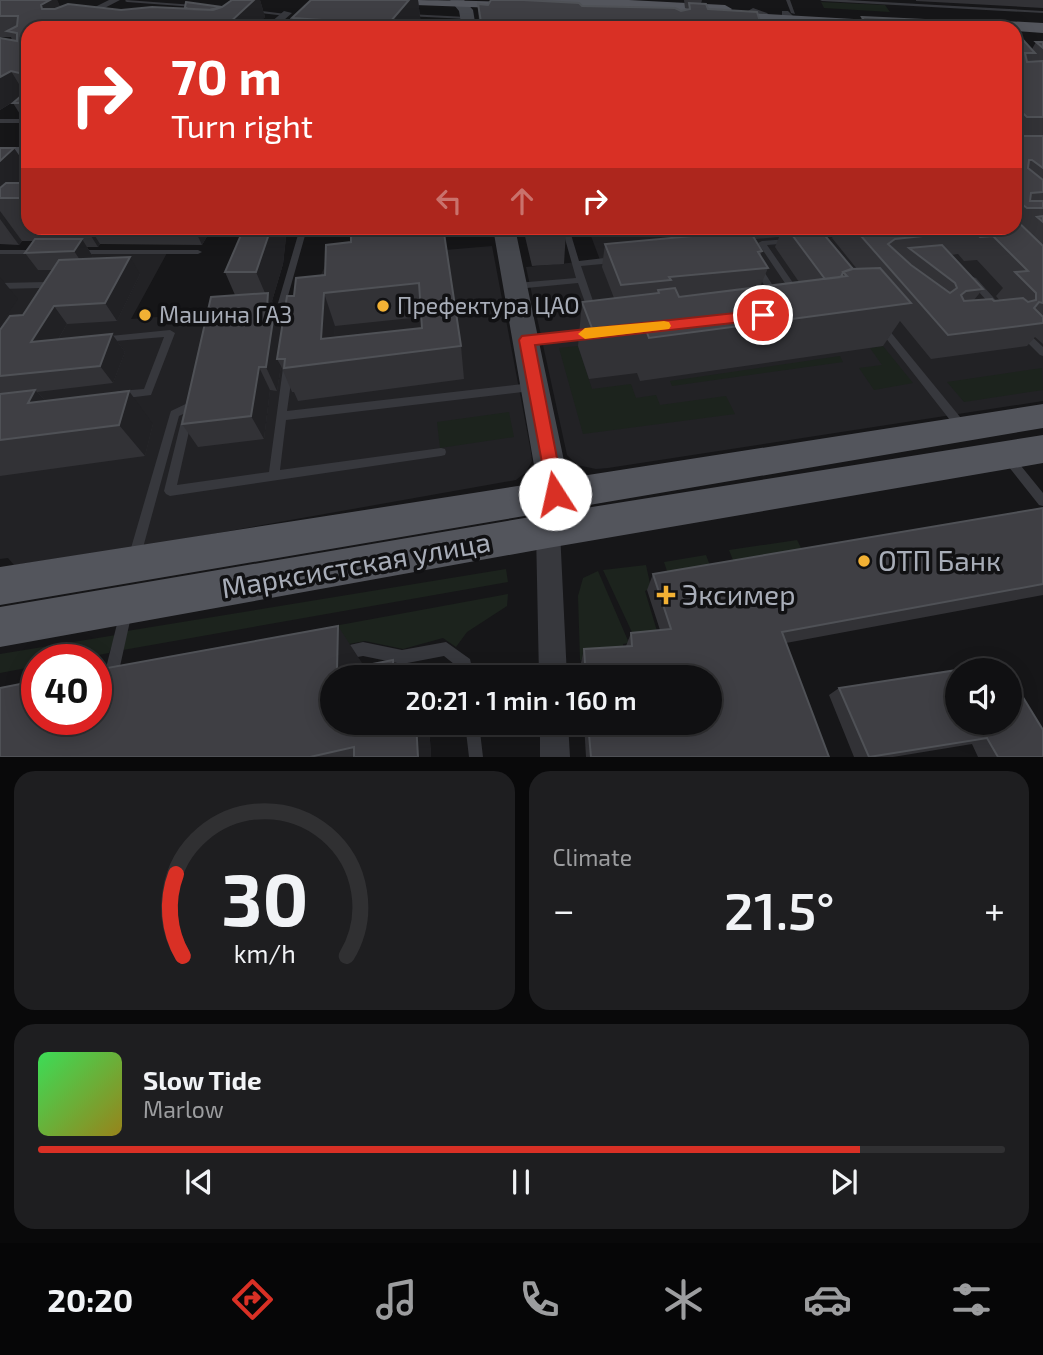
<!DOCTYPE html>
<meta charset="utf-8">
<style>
body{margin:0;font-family:"Exo 2",sans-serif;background:#1e1e20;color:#f1f3f6;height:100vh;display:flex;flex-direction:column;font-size:26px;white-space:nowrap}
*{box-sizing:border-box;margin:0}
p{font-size:23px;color:#9c9d9f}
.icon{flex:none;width:38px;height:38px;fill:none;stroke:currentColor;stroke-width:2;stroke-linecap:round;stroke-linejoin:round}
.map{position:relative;height:757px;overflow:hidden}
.sheet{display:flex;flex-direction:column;gap:14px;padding:14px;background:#09090a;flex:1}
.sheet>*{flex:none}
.top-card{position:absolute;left:21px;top:21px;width:1001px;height:214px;border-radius:21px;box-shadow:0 4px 18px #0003,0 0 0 2px #303032;background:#d93025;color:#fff;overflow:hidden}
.controls{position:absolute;left:945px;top:658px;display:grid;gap:14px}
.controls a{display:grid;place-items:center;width:77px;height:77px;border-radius:50%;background:#101012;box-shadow:0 4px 18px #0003,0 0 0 2px #303032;font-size:35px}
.speed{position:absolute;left:21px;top:644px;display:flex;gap:14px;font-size:35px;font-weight:700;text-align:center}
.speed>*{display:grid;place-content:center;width:91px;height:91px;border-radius:50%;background:#101012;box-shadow:0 4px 18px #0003,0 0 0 2px #303032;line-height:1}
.speed .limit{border:10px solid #d22;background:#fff;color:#111}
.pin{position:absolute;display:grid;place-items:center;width:60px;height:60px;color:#fff;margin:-30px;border:4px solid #fff;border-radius:50%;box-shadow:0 2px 7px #0007}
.me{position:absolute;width:77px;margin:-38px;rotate:350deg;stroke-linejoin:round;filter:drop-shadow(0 0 5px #0008)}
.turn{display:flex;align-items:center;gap:24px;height:147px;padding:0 35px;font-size:32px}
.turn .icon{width:91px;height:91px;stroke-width:2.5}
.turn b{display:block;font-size:49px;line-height:60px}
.lanes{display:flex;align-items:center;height:66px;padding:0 35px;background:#0003;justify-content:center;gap:35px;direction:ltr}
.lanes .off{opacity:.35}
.big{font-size:52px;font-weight:600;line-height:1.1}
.sheet .card{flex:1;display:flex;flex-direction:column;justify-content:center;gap:10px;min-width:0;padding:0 24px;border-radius:21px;background:#1e1e20}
.sheet .dial{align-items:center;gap:0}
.dial svg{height:182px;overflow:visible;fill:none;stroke:#303032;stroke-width:7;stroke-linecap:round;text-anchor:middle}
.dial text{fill:#f1f3f6;stroke:none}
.song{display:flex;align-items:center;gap:21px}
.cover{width:84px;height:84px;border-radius:10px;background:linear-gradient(135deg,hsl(130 70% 55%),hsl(50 70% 35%))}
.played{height:7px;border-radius:4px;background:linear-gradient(90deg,#d93025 85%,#303032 85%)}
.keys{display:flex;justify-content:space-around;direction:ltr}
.heat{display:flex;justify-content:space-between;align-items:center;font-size:38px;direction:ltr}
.sheet .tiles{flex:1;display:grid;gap:14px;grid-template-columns:1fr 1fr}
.card:last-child{grid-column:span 2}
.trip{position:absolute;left:320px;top:665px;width:402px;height:70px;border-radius:35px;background:#101012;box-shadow:0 4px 18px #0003,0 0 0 2px #303032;font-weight:600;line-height:70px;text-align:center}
.dock{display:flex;height:112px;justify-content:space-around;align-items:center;background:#060607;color:#9c9d9f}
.dock .icon{width:49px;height:49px}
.dock .current{color:#d93025}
.dock b{font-size:32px;color:#f1f3f6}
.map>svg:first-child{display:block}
</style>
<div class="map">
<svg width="1043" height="757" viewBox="0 0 1043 757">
<rect width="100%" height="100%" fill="#161618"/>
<path fill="#222225" d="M588,228H986L1043,284V401L608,468L596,469L577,465L567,455L526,267L600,260Z
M492,246L531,452L532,461L526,472L516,480L150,545L14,565L8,558L0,559V251L167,253L131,319L306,306L328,260Z"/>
<path fill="#1c231d" d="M821,2L885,5L890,12L824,8Z
M578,346L592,389L631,384L636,398L656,395L660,405L726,396L735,414L583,434L559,348Z
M883,346L913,383L874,390L859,368L882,365L870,348Z
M840,356L843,362L672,386L670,381Z
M1042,368L1043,390L964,402L947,382Z
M509,412L514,437L440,448L437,422Z
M797,540L807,559L737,570L729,550Z
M706,555L714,576L671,583L664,562Z
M646,565L651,588L645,591L660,641L637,643L603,570Z
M506,569L508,582L123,650L127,631Z
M598,571L629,643L623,644L624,658L580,660L578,596L583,578Z
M508,594L507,606L467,632L456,647L443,638L403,649L365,641L117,688L122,665Z
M116,635L109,653L72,660H37V666L0,673V654Z"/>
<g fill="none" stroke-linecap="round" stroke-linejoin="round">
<path fill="#37383d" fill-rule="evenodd" d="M126,0L235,8L237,9L235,10L127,2L125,1Z
M786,0H790L795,14L791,13Z
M820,0H847L1043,11V13L822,1Z
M253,10L286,14L288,15L286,16L251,12Z
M408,14L467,17L469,18L467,19L406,16Z
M0,119H28V123H0Z
M300,228H365L361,230L306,232L286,303L282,306L278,303Z
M562,228H569L579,261L613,257L617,260L613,263L581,266L594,304L601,309L600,311L597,312L587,308L578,283L516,289L512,286L516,283L576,278Z
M670,228H677L674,236H671L667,234Z
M788,239H791V243L767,245L800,293L796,296L793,295L758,243L762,241Z
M0,250H36L40,252L36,254H0Z
M76,250H198L202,252L198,254H76Z
M757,264L760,265L778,294L779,296L778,298H772L753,267Z
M973,277L976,278L1001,306L1002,308L1001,310H995L970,282L969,280Z
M46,282L50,285L44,294L41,295L37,292L40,288L0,289V283Z
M198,310H218L222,313L218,316L195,315L194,313L195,311Z
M881,323L884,324L965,423L966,426L965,429L961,430L957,429L878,328L877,326L878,324Z
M170,330L175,333L151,395L119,399L116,398L114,395L116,392L119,391L144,389L164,337L103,342L100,341L98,339L100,337Z
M591,330L594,331L596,333L594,335L527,343L522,340L527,337Z
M1023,330L1026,331L1043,347V356L1040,355L1018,333L1020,331Z
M288,364L293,368L287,411L531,383L534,384L536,387L534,390L531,391L286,420L280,470L441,448L445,449L446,452L445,455L441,456L170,496L166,494L164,491L182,418L183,415H191L192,418L177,485L269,472L283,368Z
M190,402L194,403L195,406L194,409L179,416L141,555L139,559L135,561L131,559L129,555L170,414L171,411Z
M1009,454L1013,456L1043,493V506L1039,505L1005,462L1004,459L1005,456Z
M126,606L131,607L132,612L117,680L115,685L110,687L105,685L103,680L120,612L121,607Z
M363,642L402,650L446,642L470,659L474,677H460L459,668L444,656L402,664L363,656L341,660L336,658L334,653L336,648Z
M465,723H479L483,757H469Z"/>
<path fill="#37383d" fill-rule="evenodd" d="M109,0H120L66,28H53Z
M753,8L767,13L769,15L752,20L750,18L755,15L748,11Z
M284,11L292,13L275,28H264Z
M782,11H788L805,28H795L782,15Z
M548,520L556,523L560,531L567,677H539L536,531L540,523Z
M540,723H568L570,757H540Z"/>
<path fill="#45474d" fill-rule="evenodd" d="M450,0H464L473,10L476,28H462L459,11Z
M0,147H28V159H0Z
M493,228H515L571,494L567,504L555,508L543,504L539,494Z"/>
<path fill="#53555c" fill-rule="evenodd" d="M381,0C404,0 523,0 534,5L527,9L388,4Z
M538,0H629L725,5L732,9L729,12L924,23L932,28H848L720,20L713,16L715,13L545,4Z
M970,19L1043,23V33L1015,31V28L965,26L963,23L965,20Z
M1043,404V428L0,605V567Z
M1043,435V463L548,548L0,647V607L548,514Z"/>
</g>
<path fill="#323236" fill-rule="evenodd" d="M0,0H57L60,7L121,10L222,7L232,0H260L265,17L253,28H28V127L13,103L18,99L0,110ZM0,37H11L12,40L1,38Z
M311,0H418L421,25L419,28H294L292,18Z
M684,0H702L701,4L708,9L762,28H479V23L478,4L582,6L681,11L688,9L685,8Z
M916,0H1043V8L916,1Z
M862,17L1013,28H858Z
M1015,31L1032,49L1036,42H1043V344L1035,337L1027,346L931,359L900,321L883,346L640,381L637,373L589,379L578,346L582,302L614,298L602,267L605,244L696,236L692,228H1015ZM779,237L775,247L799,282L760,287L768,268L760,257L762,251L755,239ZM832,238L857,269H853L829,240ZM958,254L964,261L977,260L1003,288L996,296L1000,301H994L974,300L983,289L951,255Z
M0,148L28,168V228H212L202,245L100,244L98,247H87L93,257L92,259L140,274L117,321L67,324L58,340L112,334L125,352L113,383L37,392L46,401L153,424L145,456L0,476V330L23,315L53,270H38L25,253L33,241H22L19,245L0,244Z
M244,228H287L283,264L272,301L282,325L294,296L325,275L417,235L461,346L464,379L298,401L294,392H292L281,366L277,391L270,390L264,439L198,447L182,424L235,295L225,272ZM421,317L422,328L334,337L335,326Z
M523,228H565L566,231L564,264L532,266Z
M1043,508V595L786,643L829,757H586L584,723H710V677H582L581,663L584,649L626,646L631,633L660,630L647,590L653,574Z
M393,660L401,676L413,674L414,677H332L429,723L431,757H0L37,719L362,663V666Z
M839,688L1043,757H978L972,744L893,757H854L829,695Z"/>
<path fill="#212124" d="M50,0H57L66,18L42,9L41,5Z
M254,0H260L265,17L253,28H221Z
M409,0H418L421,25L419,28H385Z
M11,71L25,94L0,110V77Z
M14,148L28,168V186L0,198V150Z
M0,211L22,241L19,245L0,219Z
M86,228H90L100,244L98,247Z
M194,228H212L202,245Z
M271,228H287L283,264L272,301L285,332L277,359L281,366L277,391L266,367L268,300L256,272Z
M826,228H837L832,238L811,255L821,231Z
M82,239L93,257L86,269L74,251Z
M130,257L140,274L117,321L105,303Z
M0,277L18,299L0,325Z
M324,293L335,326L333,362L321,339Z
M54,306L67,324L46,360L31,342Z
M112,334L125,352L113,383L100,366Z
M259,367L270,390L264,439L251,416Z
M35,390L66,422L28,403Z
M129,391L153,424L145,456L119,425Z
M338,626L362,663V677L337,671Z
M393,660L402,677H394Z
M416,723H429L431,757H418Z"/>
<path fill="#3f3f44" stroke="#4f5156" stroke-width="2" fill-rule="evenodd" d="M0,0H50L41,5L42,9H55L68,4L121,10L152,7L215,10L213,9L222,7L232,0H254L227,25L221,28H28V75L11,71L0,77V38L17,41V33L7,31L17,26L18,16H0Z
M311,0H409L385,28H349L355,22L292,18Z
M491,0H523L579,3L582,6L675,8L681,11L690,9L689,3L706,4L708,9L757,12L762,28H482L478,4L488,5Z
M186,2L222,7L213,10L188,9L185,7Z
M862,17L1009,24L1013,28H869Z
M1015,31L1035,53H1025L1027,62L1043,61V117H1027L1015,106Z
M1036,42H1043V48Z
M28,90V103H13Z
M1015,136H1043V168L1032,160H1029L1028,168L1043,180V192L1031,193L1030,201H1043V208H1027L1019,202H1015Z
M0,148H14L0,161Z
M6,183H28V198H0V188Z
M1043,216V222L1037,217Z
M1015,219L1043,246V303L1039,302L1034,308L1043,317V323L948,335L854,228H1015ZM969,231H973L980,237L993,236L1028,271L1015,272L1036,293V300L1028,302L1023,298L994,301L992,299L964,301L961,295L966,291L983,289L942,245L909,248L955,283L957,288L950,293L911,265L888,244L895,239Z
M244,228H271L256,272H225Z
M531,228H565L566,231L532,233Z
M741,228H748L762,251L758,252L768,268L669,277L671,280L621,285L605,244L736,232Z
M787,228H826L821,231L853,269L843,272L841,277L825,279Z
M417,229V235L444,233L461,346L284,368L285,359H277L287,296H294L296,278L325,275L326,245L351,242V236ZM419,283L422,328L321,339L324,293Z
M35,239H82L74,251L25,253Z
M130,257L105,303L54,306L31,342L112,334L100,366L0,376V330L10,316L23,315L59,260Z
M880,268L911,303L649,338L646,330L595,336L582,302L659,293L658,290L675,288L679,297L847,276L843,272L851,269Z
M268,293L267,308L275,307L266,367H259L251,416L182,424L211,297Z
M35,390L28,403L129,391L119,425L0,440V394Z
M1043,508V584L782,632L829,757H591L588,723H710V677H586L584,649L632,646L631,633L671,629L653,574Z
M338,626L337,671L393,660L394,677H332V723H416L418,757H354V747L310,757H0V688L25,683L37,691V719H96V670Z
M1003,664L1007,670H957Z
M957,670V723H1010V676L1043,730V757H998L987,738L869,757L839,688Z
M413,674V677H395Z"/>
<path fill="#d93025" stroke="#8d1f18" stroke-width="2" d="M763,310L771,315L768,319L535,345L564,494L562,500L555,502L549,500L519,340L522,336Z"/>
<path fill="#f59e0b" d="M664,321L669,322L671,326L669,329L585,339L578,334L585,328Z"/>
<g fill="#f2b134" stroke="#111113" stroke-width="2.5">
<circle cx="383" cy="306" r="7"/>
<circle cx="145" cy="315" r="7"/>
<circle cx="864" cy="561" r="7"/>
<path d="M662.5 584.5h7v7h7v7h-7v7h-7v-7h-7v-7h7z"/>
</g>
<g text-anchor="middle" stroke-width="7" stroke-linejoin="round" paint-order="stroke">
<g font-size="23" fill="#a8adb8" stroke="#111113" text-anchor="start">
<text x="397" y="314">Префектура ЦАО</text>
<text x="159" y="323">Машина ГАЗ</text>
</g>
<g font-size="28" fill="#a8adb8" stroke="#111113" text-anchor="start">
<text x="878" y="571">ОТП Банк</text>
<text x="682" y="605">Эксимер</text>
</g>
<g font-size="28" fill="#a8adb8" stroke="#111113">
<text transform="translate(356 565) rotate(-10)" y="10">Марксистская улица</text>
</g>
</g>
</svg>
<div class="controls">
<a><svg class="icon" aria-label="sound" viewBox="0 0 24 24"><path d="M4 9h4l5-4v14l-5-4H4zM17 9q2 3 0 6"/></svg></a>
</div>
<div class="speed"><div class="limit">40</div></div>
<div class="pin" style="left:763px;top:315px;background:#d93025"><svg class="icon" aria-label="arrive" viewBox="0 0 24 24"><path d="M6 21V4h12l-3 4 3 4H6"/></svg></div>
<svg class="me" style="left:555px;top:494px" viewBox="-20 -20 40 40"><circle r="19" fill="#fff"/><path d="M0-13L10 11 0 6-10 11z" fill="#d93025"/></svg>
<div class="trip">20:21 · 1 min · 160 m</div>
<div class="top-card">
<div class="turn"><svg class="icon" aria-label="right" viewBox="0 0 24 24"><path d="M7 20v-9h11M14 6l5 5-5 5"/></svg><div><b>70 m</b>Turn right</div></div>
<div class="lanes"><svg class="icon off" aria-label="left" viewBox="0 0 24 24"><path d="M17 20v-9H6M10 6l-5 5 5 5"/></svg><svg class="icon off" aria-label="ahead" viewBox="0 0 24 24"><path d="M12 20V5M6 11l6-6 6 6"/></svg><svg class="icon" aria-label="right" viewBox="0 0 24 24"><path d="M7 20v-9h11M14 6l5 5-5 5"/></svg></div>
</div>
</div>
<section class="sheet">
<div class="tiles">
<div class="card dial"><svg viewBox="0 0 100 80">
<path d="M14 69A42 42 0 1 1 86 69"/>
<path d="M14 69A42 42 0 0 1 11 33" stroke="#d93025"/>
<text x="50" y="56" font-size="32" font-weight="700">30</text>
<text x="50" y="72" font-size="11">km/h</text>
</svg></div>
<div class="card"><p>Climate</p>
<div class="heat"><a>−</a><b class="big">21.5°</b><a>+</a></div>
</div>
<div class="card">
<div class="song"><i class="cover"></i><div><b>Slow Tide</b><p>Marlow</p></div></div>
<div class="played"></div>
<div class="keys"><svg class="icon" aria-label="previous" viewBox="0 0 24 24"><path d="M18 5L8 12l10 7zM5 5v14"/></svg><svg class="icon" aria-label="pause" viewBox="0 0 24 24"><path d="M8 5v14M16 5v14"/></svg><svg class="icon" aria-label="next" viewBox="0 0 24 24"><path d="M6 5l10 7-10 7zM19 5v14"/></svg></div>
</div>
</div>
</section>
<nav class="dock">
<b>20:20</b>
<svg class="icon current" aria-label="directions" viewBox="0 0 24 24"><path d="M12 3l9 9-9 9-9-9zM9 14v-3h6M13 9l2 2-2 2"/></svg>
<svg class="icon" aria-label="music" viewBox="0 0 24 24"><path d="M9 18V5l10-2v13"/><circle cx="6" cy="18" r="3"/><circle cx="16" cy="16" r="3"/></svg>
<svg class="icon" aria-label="phone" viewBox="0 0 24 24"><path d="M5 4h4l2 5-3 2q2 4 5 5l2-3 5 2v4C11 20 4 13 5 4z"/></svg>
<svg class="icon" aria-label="climate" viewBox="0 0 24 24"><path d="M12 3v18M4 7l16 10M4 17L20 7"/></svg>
<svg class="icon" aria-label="car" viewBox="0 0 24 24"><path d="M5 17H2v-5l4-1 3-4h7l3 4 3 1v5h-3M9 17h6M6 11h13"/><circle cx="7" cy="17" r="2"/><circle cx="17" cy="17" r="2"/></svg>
<svg class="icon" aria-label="filters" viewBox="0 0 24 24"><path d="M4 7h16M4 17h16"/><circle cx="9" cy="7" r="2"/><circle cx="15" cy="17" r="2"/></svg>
</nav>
